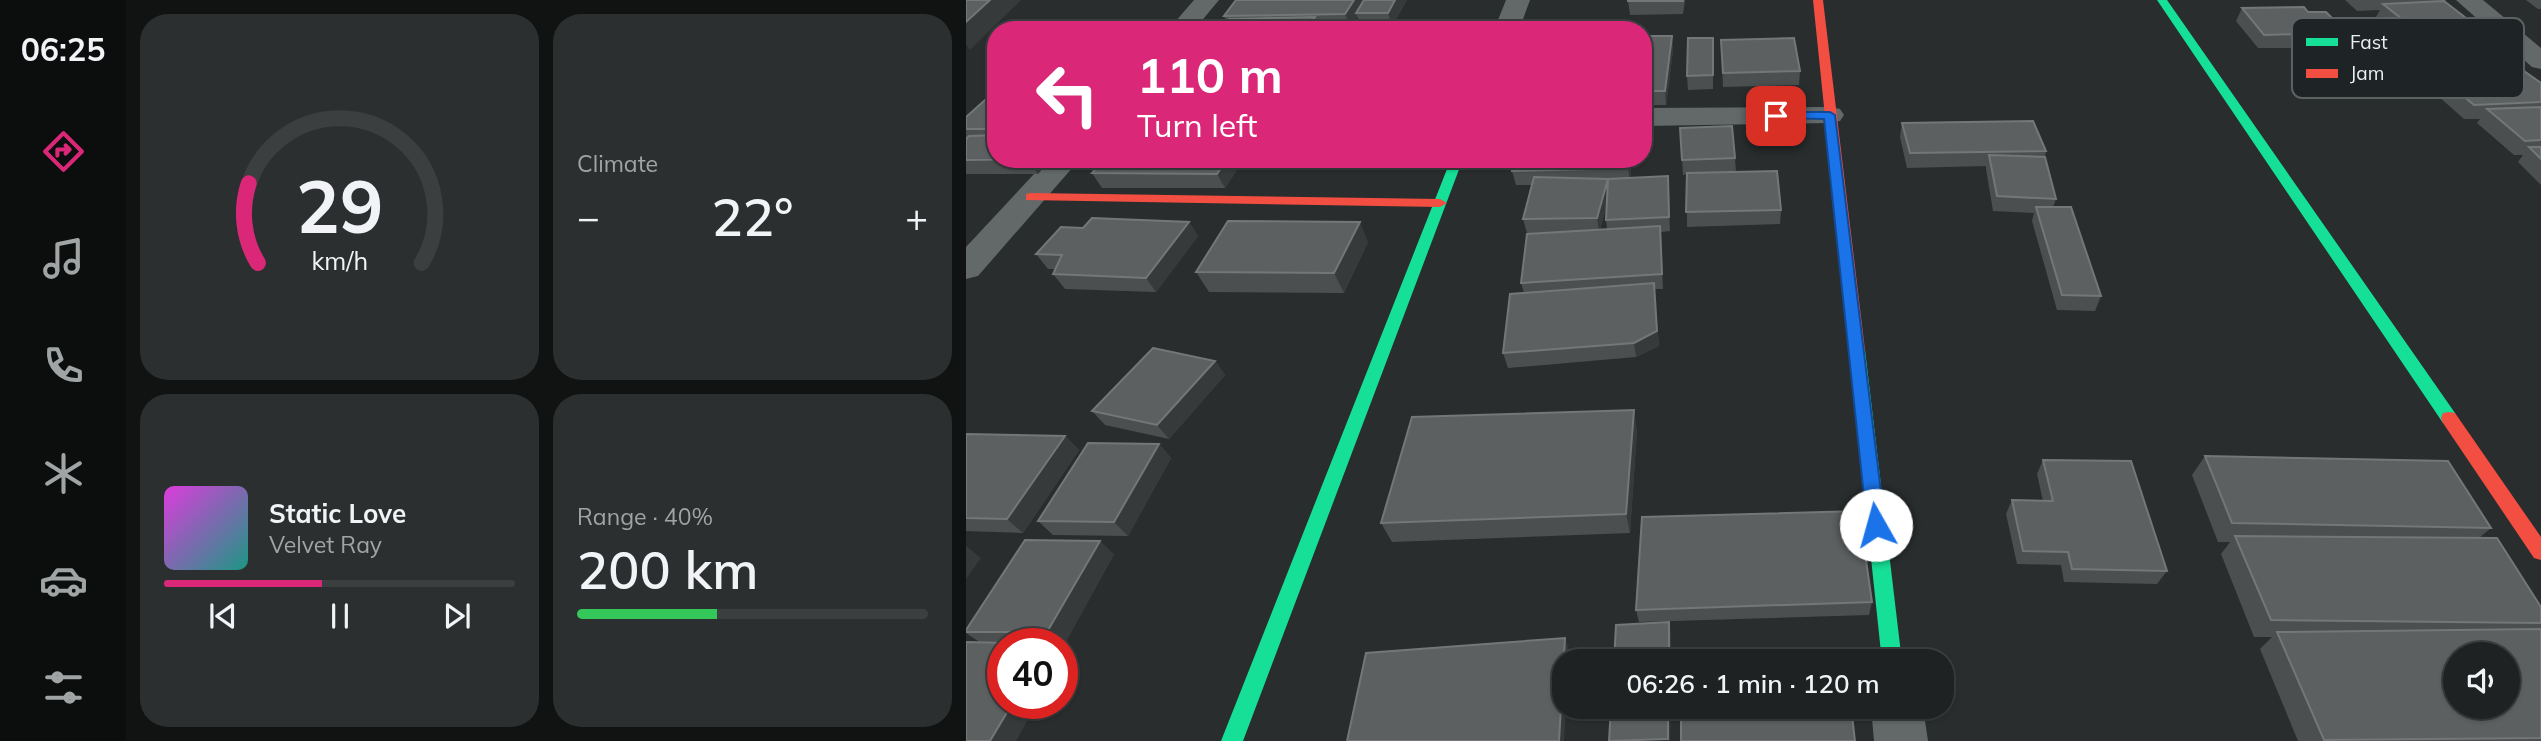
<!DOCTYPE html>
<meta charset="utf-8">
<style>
body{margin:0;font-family:Mulish,sans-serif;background:#2c2f2f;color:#f1f3f6;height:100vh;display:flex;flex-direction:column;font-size:26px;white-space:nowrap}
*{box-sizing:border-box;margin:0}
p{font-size:23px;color:#a1a4a5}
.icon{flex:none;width:38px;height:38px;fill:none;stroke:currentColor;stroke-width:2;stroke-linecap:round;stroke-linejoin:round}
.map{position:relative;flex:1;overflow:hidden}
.sheet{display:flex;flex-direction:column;gap:14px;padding:14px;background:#111313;width:840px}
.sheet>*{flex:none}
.hud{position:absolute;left:21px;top:21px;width:665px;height:147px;border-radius:28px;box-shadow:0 2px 5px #0004,0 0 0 2px #3c3f40;background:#db2777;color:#fff;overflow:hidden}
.controls{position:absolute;left:1477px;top:642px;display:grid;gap:14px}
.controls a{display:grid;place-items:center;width:77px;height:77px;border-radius:50%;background:#1f2222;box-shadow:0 2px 5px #0004,0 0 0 2px #3c3f40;font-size:35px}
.speed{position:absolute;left:21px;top:628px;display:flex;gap:14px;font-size:35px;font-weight:700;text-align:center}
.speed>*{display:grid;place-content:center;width:91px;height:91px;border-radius:50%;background:#1f2222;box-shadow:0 2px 5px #0004,0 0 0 2px #3c3f40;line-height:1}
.speed .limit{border:10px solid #d22;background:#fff;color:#111}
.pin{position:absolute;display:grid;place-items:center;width:60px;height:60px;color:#fff;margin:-30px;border-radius:14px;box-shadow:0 4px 10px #0006}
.me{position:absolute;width:77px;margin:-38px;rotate:353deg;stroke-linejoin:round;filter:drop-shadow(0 0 5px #0008)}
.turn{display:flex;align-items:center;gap:24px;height:147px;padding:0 35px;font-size:32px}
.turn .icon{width:91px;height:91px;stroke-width:2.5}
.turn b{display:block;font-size:49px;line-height:60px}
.big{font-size:52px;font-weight:600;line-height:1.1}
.sheet .card{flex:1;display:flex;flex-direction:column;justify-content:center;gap:10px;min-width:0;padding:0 24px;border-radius:28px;background:#2c2f2f}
.sheet .dial{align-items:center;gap:0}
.dial svg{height:182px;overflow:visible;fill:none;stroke:#3c3f40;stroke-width:7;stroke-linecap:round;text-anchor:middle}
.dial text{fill:#f1f3f6;stroke:none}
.song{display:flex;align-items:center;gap:21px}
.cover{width:84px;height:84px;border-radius:10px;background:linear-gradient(135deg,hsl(300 70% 55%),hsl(170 70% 35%))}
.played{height:7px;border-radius:4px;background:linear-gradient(90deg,#db2777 45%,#3c3f40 45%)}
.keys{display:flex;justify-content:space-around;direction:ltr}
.heat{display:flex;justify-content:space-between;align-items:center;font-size:38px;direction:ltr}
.charge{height:10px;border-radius:5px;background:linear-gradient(90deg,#34c759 40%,#3c3f40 0)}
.sheet .tiles{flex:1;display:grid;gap:14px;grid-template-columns:repeat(2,1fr)}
.trip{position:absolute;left:586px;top:649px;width:402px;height:70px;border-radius:28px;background:#1f2222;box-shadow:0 2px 5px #0004,0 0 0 2px #3c3f40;font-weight:600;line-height:70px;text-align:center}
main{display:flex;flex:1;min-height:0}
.dock{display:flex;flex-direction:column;width:126px;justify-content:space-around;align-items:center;background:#0c0e0e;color:#a1a4a5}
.dock .icon{width:49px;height:49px}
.dock .selected{color:#db2777}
.dock b{font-size:32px;color:#f1f3f6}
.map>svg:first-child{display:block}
</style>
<main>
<nav class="dock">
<b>06:25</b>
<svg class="icon selected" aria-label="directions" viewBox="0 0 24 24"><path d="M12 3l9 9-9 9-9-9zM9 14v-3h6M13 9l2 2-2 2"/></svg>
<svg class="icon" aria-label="music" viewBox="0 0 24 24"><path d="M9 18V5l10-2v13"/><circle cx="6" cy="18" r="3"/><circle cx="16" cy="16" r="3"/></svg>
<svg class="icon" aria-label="phone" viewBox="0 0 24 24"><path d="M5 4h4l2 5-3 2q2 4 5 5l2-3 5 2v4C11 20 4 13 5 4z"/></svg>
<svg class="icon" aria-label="climate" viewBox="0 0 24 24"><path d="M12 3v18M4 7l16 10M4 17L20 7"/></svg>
<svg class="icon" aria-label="car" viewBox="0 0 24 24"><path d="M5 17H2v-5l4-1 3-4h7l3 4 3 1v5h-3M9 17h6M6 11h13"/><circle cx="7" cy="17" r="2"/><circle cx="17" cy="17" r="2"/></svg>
<svg class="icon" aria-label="filters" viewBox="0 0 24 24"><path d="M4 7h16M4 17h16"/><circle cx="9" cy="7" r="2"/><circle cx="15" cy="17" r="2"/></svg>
</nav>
<section class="sheet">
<div class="tiles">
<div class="card dial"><svg viewBox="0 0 100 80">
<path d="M14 69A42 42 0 1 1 86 69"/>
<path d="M14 69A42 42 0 0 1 10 34" stroke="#db2777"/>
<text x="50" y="56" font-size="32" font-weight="700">29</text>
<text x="50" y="72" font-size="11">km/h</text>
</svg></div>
<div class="card"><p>Climate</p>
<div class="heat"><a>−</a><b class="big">22°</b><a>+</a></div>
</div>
<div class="card">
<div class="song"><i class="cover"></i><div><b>Static Love</b><p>Velvet Ray</p></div></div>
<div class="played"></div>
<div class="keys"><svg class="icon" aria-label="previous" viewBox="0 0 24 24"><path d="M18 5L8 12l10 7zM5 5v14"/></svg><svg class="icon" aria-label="pause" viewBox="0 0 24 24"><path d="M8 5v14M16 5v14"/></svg><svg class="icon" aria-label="next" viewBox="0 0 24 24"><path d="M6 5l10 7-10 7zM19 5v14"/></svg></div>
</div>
<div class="card"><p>Range · 40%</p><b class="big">200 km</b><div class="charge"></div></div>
</div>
</section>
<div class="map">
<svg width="1575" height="741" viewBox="0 0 1575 741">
<rect width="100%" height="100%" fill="#292d2d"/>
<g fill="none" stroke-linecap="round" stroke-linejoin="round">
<path fill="#636969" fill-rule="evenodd" d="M228,0H253L228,30H202Z
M540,0H564L553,30H528Z
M1490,0H1517L1575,48V69L1566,67Z
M864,107L874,109L878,115L874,121L864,123L677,126V108Z
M82,159H114L12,276L0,279V247Z
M905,707H957L962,741H908Z"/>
<path fill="#16e098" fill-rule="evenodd" d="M1191,0H1201L1489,413L1491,418L1489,423H1477Z
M485,159H497L277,741H255Z
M891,344L899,350L936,662H916L883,350Z"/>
<path fill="#f24e42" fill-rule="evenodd" d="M847,0H857L899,350L891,356L883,350Z
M65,193L474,199L481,203L474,207L60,200V194Z
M1483,412L1489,413L1575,537V560L1568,558L1477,423L1475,418L1477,413Z"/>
</g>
<path fill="#4c4f50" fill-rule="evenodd" d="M270,0H441L426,26H395L391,16L383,30L357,28H354V30H256L261,23L258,16Z
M719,0L717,14L664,15L662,1Z
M1379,0H1480L1479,2L1513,28L1504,41L1442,44L1410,17L1414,10L1391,11Z
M1560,0H1575V9H1572Z
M1276,8L1376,28L1372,35L1440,67L1431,81H1355L1327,48H1292L1270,21Z
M677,36H706L707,50L700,105H677Z
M747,38V89L722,90L721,76Z
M755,40L834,71L833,85L757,87Z
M1471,74L1575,83V185L1552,162L1557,155H1548L1511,123L1514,119H1498L1463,88Z
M30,92V159H85L72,174H0V117Z
M936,123L1080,151L1079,157L1090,199L1087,207L1135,296L1129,311L1091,310L1066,221L1068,213L1027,211L1020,169V166L941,168L934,137Z
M714,128L769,158L770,172L815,210L814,224L721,227V174L717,175Z
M138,159H278L259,188H136L126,173Z
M549,159H666L664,178L703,190L704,231L695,232L697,289H688L693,346L670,357L542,368L537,353L558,293L555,283L573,233H561L557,219L566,185H550L546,171ZM640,207V220L641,229L634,230Z
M223,222L232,236L190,292L99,289L87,274L89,269H82L70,254L117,228Z
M402,242L378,293L243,292L230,272Z
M249,361L259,375L203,439L139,425L126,411Z
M671,430L664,533L426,542L415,523Z
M0,434L99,436L113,450L57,533L0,531Z
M193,444L205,458L162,536L87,535L72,521Z
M1239,456L1525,528L1513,538L1575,607V741H1332L1294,649L1306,637H1288L1255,554L1264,542H1252L1226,475Z
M1077,460L1201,571L1191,584L1098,582L1095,565L1051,564L1040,514L1046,500L1077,501L1071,474Z
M148,554L98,645L15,643L0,633V630Z
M906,602L903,615L673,622L670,610Z"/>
<path fill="#373a3b" d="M24,0H55L4,50L0,44V22Z
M388,0H398L390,13L391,16L383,30H377L382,21L379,14Z
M429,0H441L426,26L422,13Z
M349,17L354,30H342Z
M706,36L707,50L700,105L699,91Z
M61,159H85L72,174Z
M261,159H278L259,188L251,174Z
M663,159H666L664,182L662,168Z
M702,176L703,190L704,231L703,217Z
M642,179L644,193L633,233L631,218Z
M223,222L232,236L190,292L180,278Z
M394,222L402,242L378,293L368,273Z
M694,226L696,241L697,289L696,274Z
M688,283L693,346L670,357L668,343Z
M249,361L259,375L203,439L191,425Z
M668,410L671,430L664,533L660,514Z
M99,436L113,450L57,533L41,519Z
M193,444L205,458L162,536L148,522Z
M134,541L148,554L98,645L81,632Z
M0,546L15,558L0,579Z
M703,622L705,634V662H703Z
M599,638L603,650V662H598V707H600L598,741H593Z
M46,704H71L50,741H24Z
M702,707H705L704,741H702Z"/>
<path fill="#5d6061" stroke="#737777" stroke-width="2" fill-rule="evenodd" d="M0,0H24L0,22Z
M270,0H388L379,14L258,16Z
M398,0H429L422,13H390Z
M662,0H717V1H662Z
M1478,1L1513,28L1450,30L1417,4Z
M1338,7L1342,12H1360L1376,28H1363L1370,35H1408L1440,67H1362L1334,34L1298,35L1276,8Z
M349,17L342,30H256L263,19Z
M382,21L377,30H356L360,22Z
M677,36H706L699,91H677Z
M722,38H747V75L721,76Z
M828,38L834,71L757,73L755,40Z
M1558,71L1575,83V102L1508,105L1471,74Z
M28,92H30V129H0V117Z
M1575,107V140L1559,141L1521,109Z
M1067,121L1080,151L944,153L936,123Z
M766,126L769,158L716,160L714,128Z
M30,135V159H61L0,160V139L3,136Z
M1563,147H1575V159Z
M1023,155L1079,157L1090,199L1031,196Z
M138,159H261L251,174L126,173Z
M549,159H663L662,168L546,171Z
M811,171L815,210L720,212L721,173Z
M702,176L703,217L640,220L642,179Z
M568,177L642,179L631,218L557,219Z
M1070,207H1105L1135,296L1096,295Z
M126,218L223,222L180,278L87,274L96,255L70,254L95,227L117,228Z
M262,221L394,222L368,273L230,272Z
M694,226L696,274L555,283L561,234Z
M688,283L691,331L668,343L537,353L544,294Z
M187,348L249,361L191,425L126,411Z
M668,410L660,514L415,523L446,417Z
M0,434L99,436L41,519L0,518Z
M122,443L193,444L148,522L72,521Z
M1239,456L1482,461L1525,528L1266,523Z
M1077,460L1165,461L1201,571L1106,569L1102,552L1057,551L1046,500L1087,501Z
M893,511L906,602L670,610L676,517Z
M1269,536L1531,538L1575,607V623L1305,620Z
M59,540L134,541L81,632H0V630Z
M703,622V662H648L650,625Z
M1575,629V738L1358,740L1311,632ZM1489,654H1542V707H1489Z
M599,638L593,741H381L400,653Z
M0,642L81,644H37V704H46L24,741H0Z
M879,649L880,662H716V654Z
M645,707H702V739L643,741Z
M715,707H885L889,741H715Z"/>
<path fill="#1a73e8" stroke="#114b97" stroke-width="2" d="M810,112H864L869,115L919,525L917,531L910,533L904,531L901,525L858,119L806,118V113Z"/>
<rect x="1326" y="18" width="232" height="80" rx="10" fill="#1e2425" stroke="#5c6162" stroke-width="2"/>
<rect x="1340" y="38" width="32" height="8" fill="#16e098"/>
<rect x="1340" y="69" width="32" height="9" fill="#f24e42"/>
<g font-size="19" fill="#ebefef">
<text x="1384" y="49">Fast</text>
<text x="1384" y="80">Jam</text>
</g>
</svg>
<div class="controls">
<a><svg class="icon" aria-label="sound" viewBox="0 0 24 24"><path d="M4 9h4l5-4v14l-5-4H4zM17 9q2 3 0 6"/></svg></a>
</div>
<div class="speed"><div class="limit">40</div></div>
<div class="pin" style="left:810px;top:116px;background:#d93025"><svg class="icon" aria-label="arrive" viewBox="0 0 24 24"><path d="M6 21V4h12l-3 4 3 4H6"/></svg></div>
<svg class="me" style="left:910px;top:525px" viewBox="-20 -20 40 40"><circle r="19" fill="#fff"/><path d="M0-13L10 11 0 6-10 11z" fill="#1a73e8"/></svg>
<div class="trip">06:26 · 1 min · 120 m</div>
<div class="hud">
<div class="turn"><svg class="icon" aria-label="left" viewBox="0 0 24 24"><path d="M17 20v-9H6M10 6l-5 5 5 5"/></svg><div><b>110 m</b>Turn left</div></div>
</div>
</div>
</main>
